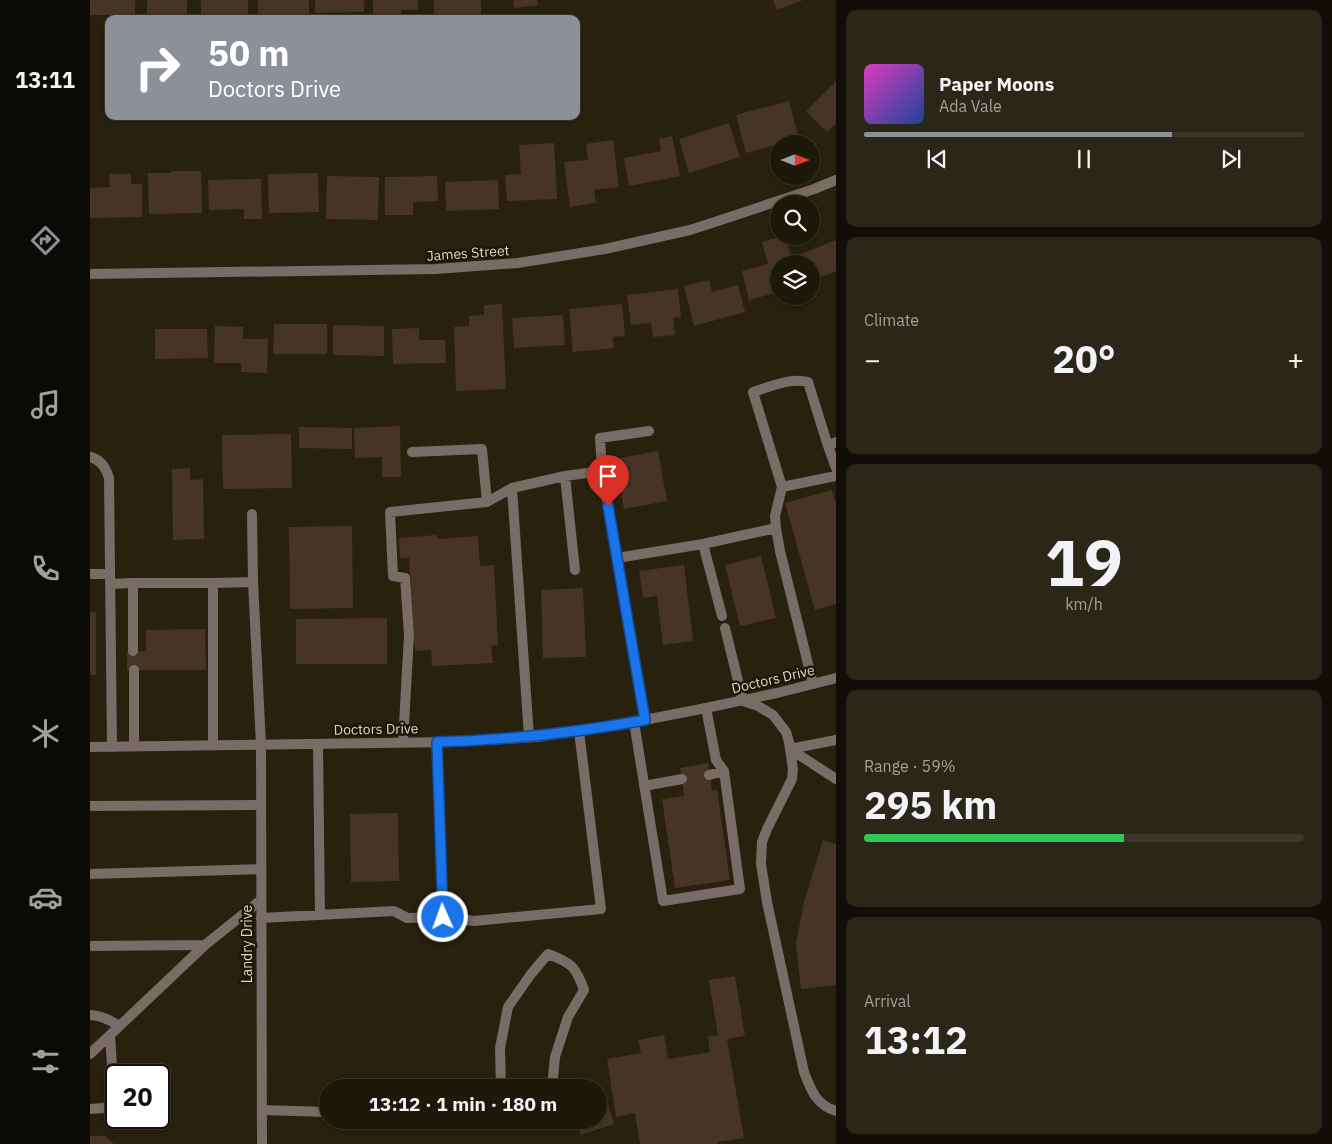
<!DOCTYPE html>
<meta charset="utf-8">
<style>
body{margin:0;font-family:"IBM Plex Sans",sans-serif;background:#2a2618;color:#f1f3f6;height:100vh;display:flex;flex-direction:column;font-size:19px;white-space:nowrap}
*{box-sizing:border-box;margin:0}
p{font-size:16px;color:#a0a09c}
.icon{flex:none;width:28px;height:28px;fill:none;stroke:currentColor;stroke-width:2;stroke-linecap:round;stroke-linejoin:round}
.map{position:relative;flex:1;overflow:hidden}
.sheet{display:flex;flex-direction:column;gap:10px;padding:10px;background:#100e06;width:496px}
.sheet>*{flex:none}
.guide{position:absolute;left:15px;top:15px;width:475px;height:105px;border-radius:10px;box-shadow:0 2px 8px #0003,0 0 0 1px #3b382b;background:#8c9099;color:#fff;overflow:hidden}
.needle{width:32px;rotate:90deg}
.controls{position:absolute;left:680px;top:135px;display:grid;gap:10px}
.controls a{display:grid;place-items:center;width:50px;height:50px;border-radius:50%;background:#1d190a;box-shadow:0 2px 8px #0003,0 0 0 1px #3b382b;font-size:25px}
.speed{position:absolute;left:15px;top:1064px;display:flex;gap:10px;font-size:25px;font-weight:700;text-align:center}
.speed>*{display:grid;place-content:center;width:65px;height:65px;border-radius:50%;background:#1d190a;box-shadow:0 2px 8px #0003,0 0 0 1px #3b382b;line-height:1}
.speed .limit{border:2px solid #111;border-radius:8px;background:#fff;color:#111}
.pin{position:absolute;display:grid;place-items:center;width:42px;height:42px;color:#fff;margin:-51px -21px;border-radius:50% 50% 50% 0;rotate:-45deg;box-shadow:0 0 5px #0007}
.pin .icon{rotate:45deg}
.me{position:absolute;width:55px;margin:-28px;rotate:358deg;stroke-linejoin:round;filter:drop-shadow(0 0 4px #0008)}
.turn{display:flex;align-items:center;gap:18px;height:105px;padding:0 20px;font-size:22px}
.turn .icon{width:65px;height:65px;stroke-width:2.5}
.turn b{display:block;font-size:35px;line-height:42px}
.big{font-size:38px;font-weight:700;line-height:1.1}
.sheet .card{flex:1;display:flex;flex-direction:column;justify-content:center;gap:8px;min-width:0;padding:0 18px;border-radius:10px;background:#2a2618}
.sheet .dial{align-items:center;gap:0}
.dial b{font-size:65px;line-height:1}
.song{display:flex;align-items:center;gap:15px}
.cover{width:60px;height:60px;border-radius:8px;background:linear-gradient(135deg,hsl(310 70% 55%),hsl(220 70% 35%))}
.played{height:5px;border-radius:2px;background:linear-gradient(90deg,#8c9099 70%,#3b382b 70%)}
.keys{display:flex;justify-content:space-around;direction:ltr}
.heat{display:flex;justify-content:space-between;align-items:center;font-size:28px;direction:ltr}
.charge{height:8px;border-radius:4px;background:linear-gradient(90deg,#34c759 59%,#3b382b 0)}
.trip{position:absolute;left:229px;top:1079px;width:288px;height:50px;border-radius:25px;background:#1d190a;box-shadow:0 2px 8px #0003,0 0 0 1px #3b382b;font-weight:700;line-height:50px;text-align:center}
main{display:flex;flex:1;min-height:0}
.tabs{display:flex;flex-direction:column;width:90px;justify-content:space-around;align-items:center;background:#0c0a04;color:#a0a09c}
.tabs .icon{width:35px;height:35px}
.tabs .on{color:#8c9099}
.tabs b{font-size:22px;color:#f1f3f6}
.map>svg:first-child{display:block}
</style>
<main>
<nav class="tabs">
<b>13:11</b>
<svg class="icon on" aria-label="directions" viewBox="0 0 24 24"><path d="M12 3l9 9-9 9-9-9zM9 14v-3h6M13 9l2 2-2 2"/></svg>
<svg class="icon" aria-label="music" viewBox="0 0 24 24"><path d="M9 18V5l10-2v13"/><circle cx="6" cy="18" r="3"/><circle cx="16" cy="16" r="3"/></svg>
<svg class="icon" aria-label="phone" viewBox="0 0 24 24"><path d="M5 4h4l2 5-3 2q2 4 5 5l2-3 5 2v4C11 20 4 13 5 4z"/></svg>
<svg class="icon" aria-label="climate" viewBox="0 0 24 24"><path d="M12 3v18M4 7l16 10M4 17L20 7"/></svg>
<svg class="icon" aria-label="car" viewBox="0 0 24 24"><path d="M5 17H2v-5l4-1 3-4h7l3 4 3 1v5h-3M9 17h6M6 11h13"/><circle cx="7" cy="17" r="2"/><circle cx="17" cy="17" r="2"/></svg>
<svg class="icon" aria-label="filters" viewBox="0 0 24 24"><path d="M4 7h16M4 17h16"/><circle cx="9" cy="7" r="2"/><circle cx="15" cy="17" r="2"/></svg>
</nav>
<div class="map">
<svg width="746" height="1144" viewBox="0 0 746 1144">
<rect width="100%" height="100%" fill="#27210d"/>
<path fill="#463527" d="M0,0H45V15H0Z
M57,0H97V19H57Z
M111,0H158V19H135V17H111Z
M168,0H219V19H168Z
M225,0H274V12L225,13Z
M283,0H328V10H311V19H283Z
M344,0H391V19H344Z
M423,0H447L448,5L424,8Z
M683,0H713L687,10Z
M746,81V123L737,132L716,111Z
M699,101L709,139L656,153L646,115Z
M639,123L650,157L599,173L589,139Z
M582,136L590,176L539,186L534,158L571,151L569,139Z
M523,140L529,187L504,190L506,203L480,207L474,162L498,160L496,144Z
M464,143L467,199L417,201L415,175L431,174L429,145Z
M81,171H111L112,213L59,214L58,173H81Z
M228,173L229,212L179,213L178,174Z
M19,174H41V184H52V217L0,218V188L20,187Z
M237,176L289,177L288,220L236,219Z
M347,176L348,201L323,202V215H295V177Z
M171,179L172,219H154V209L119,210L118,180Z
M408,180L409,209L356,211L355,182Z
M693,236H696L703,264H689V292L659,300L652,271L678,264L672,242Z
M746,240V271L721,281V264H715L711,254Z
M619,280L622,292L648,285L655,312L604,326L594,286Z
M588,289L591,317L583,318L585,335L563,337L561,323L541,325L537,295Z
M412,304L416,389L366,391L364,327L379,326V316L394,315V305Z
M532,304L535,336L523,337L524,348L483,352L479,309Z
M473,315L475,345L424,348L422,318Z
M184,324H237V354H183Z
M243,325L294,326V356L243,355Z
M125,326L153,327V339H178L177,373L151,372V363H124Z
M329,328V340H355L356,363L303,364L302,329Z
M65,329H117L118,358L65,359Z
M310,426L311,477H292V457L265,458L264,428Z
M209,427L262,428V449L209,448Z
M201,434L202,488L133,489L132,435Z
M568,451L577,501L534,509L525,459Z
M100,468V480L113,479L114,539L83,540L82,469Z
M742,490L746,504V604L725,610L695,503Z
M262,526L263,608L200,609L199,527Z
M347,535L348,539L388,536L390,566L404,565L408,645L401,646L403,663L342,666L341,650L325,651L319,558H310L309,538Z
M671,556L686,618L650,626L635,565Z
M594,565L603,641L573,645L567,596L553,598L549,571Z
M493,588L496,657L453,658L451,590Z
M0,612H6V675H0Z
M297,618V664H206V619Z
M115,629L116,670H37V651H56V630Z
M618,763L622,791L627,790L640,880L585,888L572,799L594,796L590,768Z
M308,813L309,881L261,882L260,814Z
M733,840L746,844V985L711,989L706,944L714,902Z
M645,976L655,1036L637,1039L654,1138L627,1142L628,1144H550L545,1113L526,1117L517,1059L551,1053L548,1040L574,1035L578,1059L620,1052L618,1037L628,1035L619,980Z
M517,1101L524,1124L491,1135L487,1120H508V1104Z
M0,1136H15L24,1144H0Z"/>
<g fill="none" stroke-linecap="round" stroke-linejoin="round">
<path stroke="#796b65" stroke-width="10" d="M746,442L738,446L746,468
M322,452L392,449L397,502
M0,457C10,459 16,468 19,478L22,747
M512,471L510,438L559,431
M475,476L485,570
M692,487L746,476
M162,514L163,582L171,745
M613,544L632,616
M527,558L613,544L686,528
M0,574H20
M123,583L163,582
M20,584L43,583
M635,628L653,701L668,706L683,715L696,732L699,742L703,769L702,779L677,829L672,842L671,864L677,902L714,1072C721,1090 726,1105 746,1111
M43,651V583H123V745
M44,670V746
M723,684L690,551L686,528L685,516L692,487L663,392C680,387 701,377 718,382L738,446
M544,722L573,901L650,889L634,771L626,760L616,708
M439,737L422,488L475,476L512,471L555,720
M313,742L319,635L315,578L303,576L300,512L397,502L422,488
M228,744L230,915
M700,749L746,779
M700,749L746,740
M619,775L634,771
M554,786L592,779
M0,806L171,805
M0,874L171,869
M353,917L384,921L511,909L489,731
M171,918L304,911L317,918L353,917L347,742
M0,946L115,945
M0,1015C11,1015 20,1020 29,1026
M0,1054L115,945L171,900
M411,1088L410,1048L418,1007L441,974L458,954C482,963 486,967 494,990L478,1017L465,1057L462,1088
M0,1109L13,1108L19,1106L24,1095L20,1035
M172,1110L238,1112
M431,1120L439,1122L442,1120"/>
<path stroke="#796b65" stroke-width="10" d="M0,274L346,269L428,263L515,249L600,230L640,217L724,189L746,180
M171,745L172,1144
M0,747L361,742L447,737L544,722L611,709L687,693L746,678"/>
</g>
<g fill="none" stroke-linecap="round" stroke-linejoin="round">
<defs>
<path id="route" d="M353,917L347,742C417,740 485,733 555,720L518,506"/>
</defs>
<use href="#route" stroke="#114b97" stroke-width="12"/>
<use href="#route" stroke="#1a73e8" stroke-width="9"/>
</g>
<g text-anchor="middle" stroke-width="5" stroke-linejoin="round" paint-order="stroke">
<g font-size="14" fill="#dbd7cb" stroke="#1e1705">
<text transform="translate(378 253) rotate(-4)" y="5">James Street</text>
<text transform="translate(683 679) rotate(-13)" y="5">Doctors Drive</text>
<text transform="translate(286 729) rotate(-1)" y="5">Doctors Drive</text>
<text transform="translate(157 944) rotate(-90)" y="5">Landry Drive</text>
</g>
</g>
</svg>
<div class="controls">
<a><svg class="needle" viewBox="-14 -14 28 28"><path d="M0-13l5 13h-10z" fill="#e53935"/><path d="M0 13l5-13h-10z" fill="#a0a09c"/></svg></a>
<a><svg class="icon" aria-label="search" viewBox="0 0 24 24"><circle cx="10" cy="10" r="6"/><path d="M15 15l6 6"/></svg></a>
<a><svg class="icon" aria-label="layers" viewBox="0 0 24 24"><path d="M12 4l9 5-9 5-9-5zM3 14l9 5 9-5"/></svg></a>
</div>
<div class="speed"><div class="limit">20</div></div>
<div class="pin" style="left:518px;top:506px;background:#d93025"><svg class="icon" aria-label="arrive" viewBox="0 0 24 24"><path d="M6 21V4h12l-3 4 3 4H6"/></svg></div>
<svg class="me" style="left:353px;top:917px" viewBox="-20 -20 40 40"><circle r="17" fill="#1a73e8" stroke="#fff" stroke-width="3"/><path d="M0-11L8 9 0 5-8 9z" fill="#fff"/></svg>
<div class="trip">13:12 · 1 min · 180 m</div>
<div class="guide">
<div class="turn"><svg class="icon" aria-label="right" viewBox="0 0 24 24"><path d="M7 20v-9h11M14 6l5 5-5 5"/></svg><div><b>50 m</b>Doctors Drive</div></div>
</div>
</div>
<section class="sheet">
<div class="card">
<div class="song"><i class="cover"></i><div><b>Paper Moons</b><p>Ada Vale</p></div></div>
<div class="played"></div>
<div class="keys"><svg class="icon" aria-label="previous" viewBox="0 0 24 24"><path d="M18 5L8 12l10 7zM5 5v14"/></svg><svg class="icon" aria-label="pause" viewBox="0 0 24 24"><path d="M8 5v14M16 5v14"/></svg><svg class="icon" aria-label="next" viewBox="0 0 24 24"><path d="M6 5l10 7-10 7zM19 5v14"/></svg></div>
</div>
<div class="card"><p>Climate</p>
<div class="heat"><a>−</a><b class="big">20°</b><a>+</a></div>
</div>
<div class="card dial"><b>19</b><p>km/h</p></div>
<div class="card"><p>Range · 59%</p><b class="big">295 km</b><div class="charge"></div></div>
<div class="card"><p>Arrival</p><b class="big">13:12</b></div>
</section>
</main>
